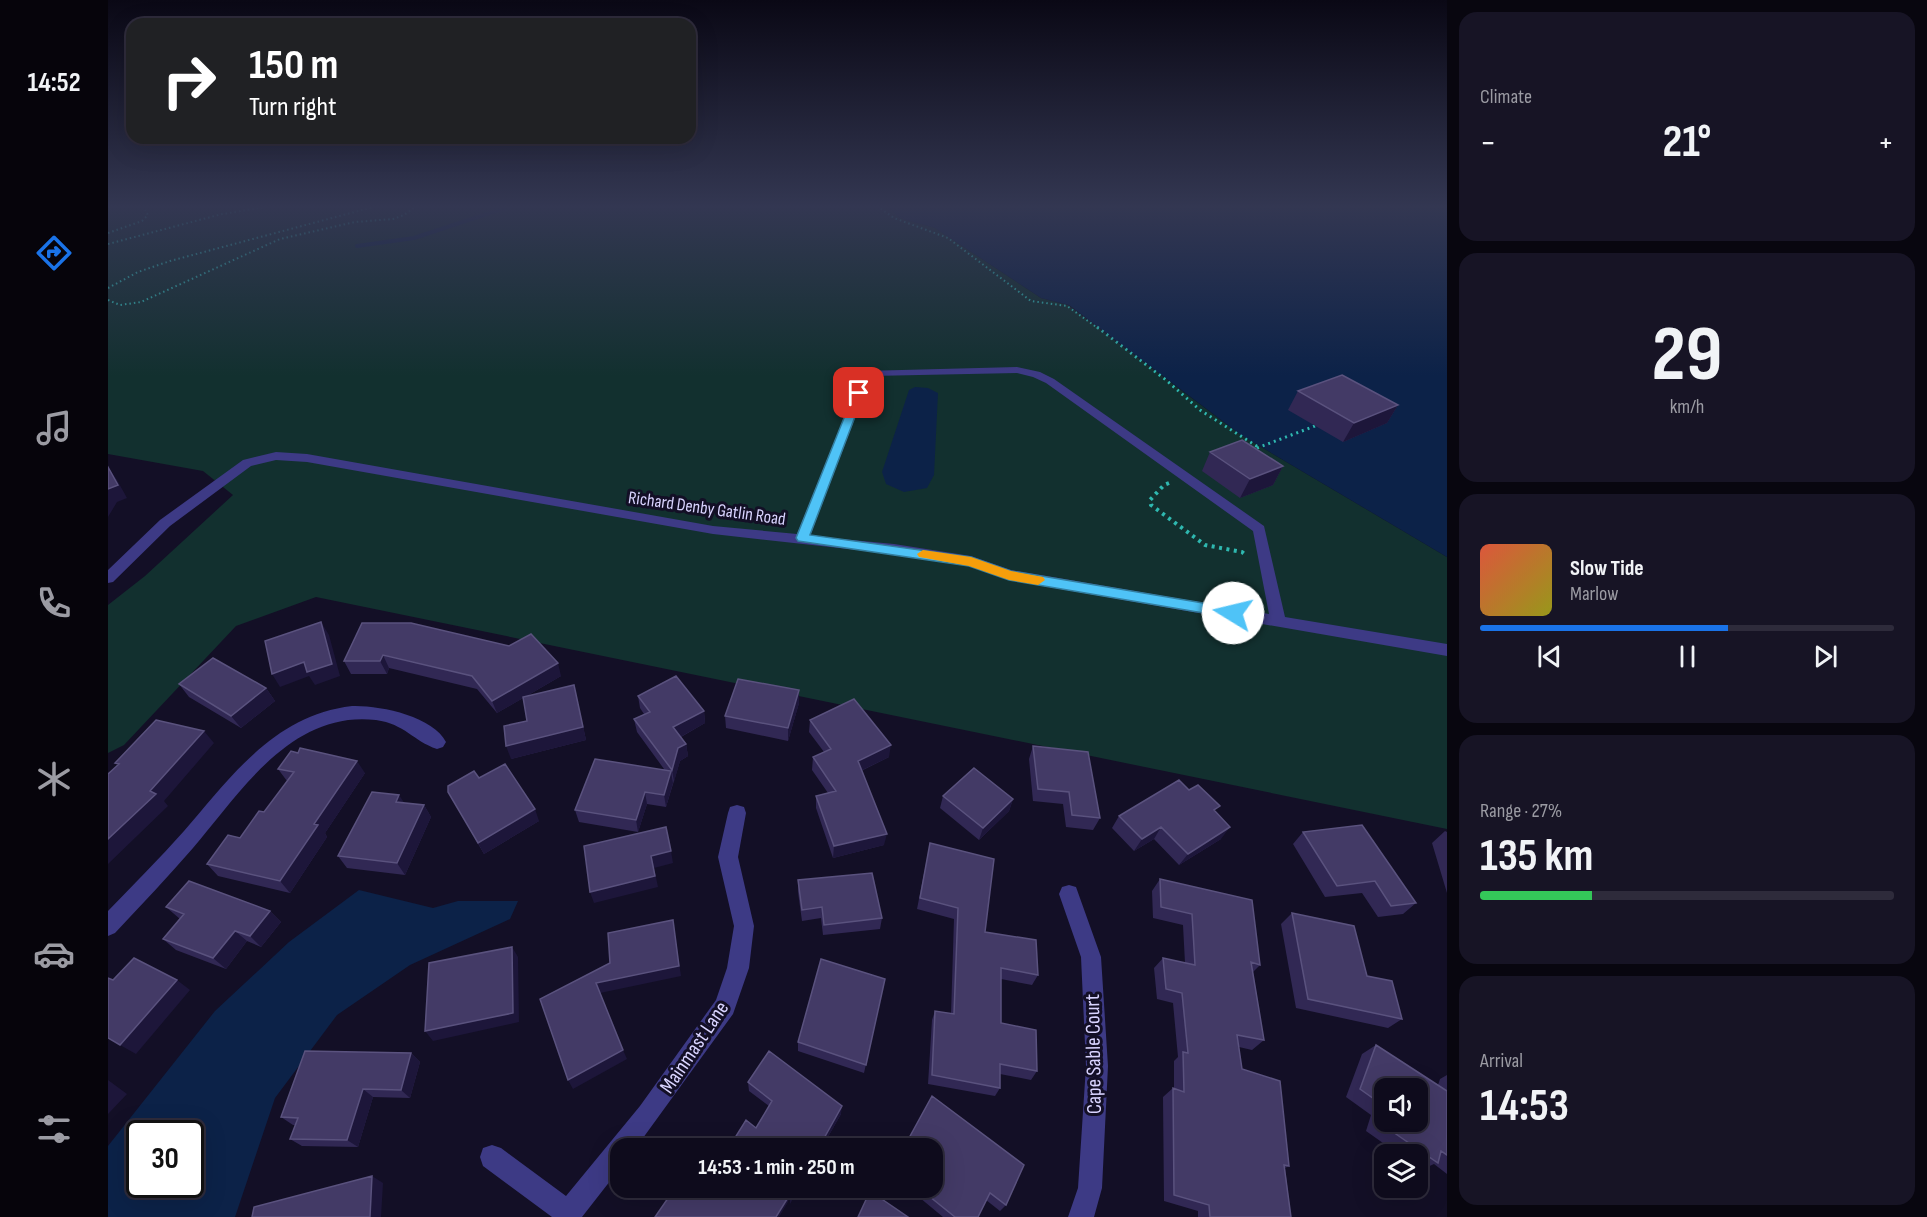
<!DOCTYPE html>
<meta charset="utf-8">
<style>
body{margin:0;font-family:"Sofia Sans Condensed",sans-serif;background:#171425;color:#f1f3f6;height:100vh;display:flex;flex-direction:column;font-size:22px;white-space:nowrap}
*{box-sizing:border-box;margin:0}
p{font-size:20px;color:#9b9ba3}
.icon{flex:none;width:33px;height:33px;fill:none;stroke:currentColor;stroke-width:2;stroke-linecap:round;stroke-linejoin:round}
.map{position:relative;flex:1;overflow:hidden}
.side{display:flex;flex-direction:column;gap:12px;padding:12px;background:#08060f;width:480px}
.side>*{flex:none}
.guide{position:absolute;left:18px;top:18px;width:570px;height:126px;border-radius:18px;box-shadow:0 6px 24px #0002,0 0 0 2px #2e2b3b;background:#202124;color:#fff;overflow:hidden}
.fabs{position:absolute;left:1266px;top:1078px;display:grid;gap:12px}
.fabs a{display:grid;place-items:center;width:54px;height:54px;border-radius:12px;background:#0e0b1c;box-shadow:0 6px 24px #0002,0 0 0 2px #2e2b3b;font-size:30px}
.speed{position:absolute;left:18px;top:1120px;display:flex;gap:12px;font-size:30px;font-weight:700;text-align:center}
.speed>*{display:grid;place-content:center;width:78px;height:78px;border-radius:50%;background:#0e0b1c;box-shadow:0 6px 24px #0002,0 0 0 2px #2e2b3b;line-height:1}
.speed .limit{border:3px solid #111;border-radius:9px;background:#fff;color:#111}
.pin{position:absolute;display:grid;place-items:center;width:51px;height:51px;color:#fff;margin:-26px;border-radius:12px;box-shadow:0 3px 9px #0006}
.me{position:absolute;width:66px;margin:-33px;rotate:279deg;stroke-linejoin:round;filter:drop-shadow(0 0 4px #0008)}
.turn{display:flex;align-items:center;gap:21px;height:126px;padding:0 24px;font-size:27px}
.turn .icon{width:78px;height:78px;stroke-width:2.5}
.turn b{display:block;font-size:42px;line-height:51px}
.big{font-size:45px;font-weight:700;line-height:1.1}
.side .card{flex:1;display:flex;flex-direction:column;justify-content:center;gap:9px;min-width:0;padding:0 21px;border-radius:18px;background:#171425}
.side .dial{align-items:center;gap:0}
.dial b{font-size:78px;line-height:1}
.song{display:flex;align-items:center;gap:18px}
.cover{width:72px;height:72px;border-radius:9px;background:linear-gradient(135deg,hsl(10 70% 55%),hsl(60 70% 35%))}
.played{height:6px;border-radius:3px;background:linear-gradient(90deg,#1a73e8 60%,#2e2b3b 60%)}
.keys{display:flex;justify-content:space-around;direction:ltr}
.heat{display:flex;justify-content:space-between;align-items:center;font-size:33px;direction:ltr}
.charge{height:9px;border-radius:4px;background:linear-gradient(90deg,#34c759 27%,#2e2b3b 0)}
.trip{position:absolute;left:502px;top:1138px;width:333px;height:60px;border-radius:18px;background:#0e0b1c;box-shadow:0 6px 24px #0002,0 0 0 2px #2e2b3b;font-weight:700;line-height:60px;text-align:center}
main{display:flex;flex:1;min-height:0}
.dock{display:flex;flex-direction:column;width:108px;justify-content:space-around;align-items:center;background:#06040b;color:#9b9ba3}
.dock .icon{width:42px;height:42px}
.dock .current{color:#1a73e8}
.dock b{font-size:27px;color:#f1f3f6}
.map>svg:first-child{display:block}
</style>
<main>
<nav class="dock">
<b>14:52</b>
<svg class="icon current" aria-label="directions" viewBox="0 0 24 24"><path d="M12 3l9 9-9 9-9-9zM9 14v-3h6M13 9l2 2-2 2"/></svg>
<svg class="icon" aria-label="music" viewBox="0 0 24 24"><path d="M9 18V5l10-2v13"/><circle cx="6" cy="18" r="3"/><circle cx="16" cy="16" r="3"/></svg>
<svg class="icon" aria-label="phone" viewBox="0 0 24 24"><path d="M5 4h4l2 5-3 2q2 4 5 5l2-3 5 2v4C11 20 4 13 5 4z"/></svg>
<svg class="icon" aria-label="climate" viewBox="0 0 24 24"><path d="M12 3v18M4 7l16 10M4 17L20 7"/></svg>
<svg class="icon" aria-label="car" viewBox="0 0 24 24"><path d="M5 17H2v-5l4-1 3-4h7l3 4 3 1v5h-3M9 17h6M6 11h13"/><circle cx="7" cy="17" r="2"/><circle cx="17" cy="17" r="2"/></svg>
<svg class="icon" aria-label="filters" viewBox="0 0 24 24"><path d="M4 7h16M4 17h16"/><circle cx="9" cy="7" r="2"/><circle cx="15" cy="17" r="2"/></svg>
</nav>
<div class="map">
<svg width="1339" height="1217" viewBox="0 0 1339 1217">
<rect width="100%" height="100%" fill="#130f26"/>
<path fill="#12302f" d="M0,206H779L792,218L827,228L933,298L960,305L1133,435L1339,557V829L208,597L128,626L16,745L0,753V605L37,576L125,495L95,471L0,454Z"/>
<path fill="#0c2248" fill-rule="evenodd" d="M779,206H1339V557L1133,435L961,305L933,298L827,228L792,218Z
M807,387L820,388L830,393L826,475L819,488L796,492L778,484L774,472L801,390Z
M251,890L325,908L350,901H410L402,919L302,965L229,1015L167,1098L127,1217H0V1146L107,1011L181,942ZM32,1134H82V1185H32Z"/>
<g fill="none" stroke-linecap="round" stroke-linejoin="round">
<path stroke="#0c2248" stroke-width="4" d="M249,246L306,238L403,206"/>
<path stroke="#2fb8b0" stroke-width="2" stroke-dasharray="1.5 3" stroke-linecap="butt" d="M769,206L786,218L840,238L923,301L959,306L991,329
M0,233L34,221L40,215L37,210
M0,244L114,214L162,206
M0,288L30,272L62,261L269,206
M0,300L12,305L33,302L172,239L247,222L285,219L296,215L308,206"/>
<path stroke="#2fb8b0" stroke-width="3" stroke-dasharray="2 4" stroke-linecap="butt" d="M989,327L1058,380L1092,410L1150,447
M1149,448L1207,426"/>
<path stroke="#2fb8b0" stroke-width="4" stroke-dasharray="3 4.5" stroke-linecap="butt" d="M1061,483L1056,485L1042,500L1043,505L1097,545L1134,552L1139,556"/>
<path fill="#3d3a85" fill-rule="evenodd" d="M909,367L932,372L946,379L1156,526L1177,617L1339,644V656L901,580L861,565L786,554L605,534L199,462L168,460L143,466L62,526L5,582L0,583V570L52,520L135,460L168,452L199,454L605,526L689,534L755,371ZM909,373L925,377L938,383L1145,531L1161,614L903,570L863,556L786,544L702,536L763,376Z
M244,706C271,705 325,716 338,742L335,747L329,749C305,741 297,724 268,720C183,710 132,793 85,848C60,877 33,905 7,933L0,936V911C25,885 51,859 76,831C123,777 166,715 244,706Z
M629,805L636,807L638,813L630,857L646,926L641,968L625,1014L527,1149H513V1167L474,1217H444L375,1166L372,1157L375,1148L384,1145L393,1148L458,1196L532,1106L608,1000L619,968L626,926L610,857L620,813L622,807Z
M961,885L968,887L993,957L1000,1066L994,1188L986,1217H960L970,1188L978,1066L973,957L951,894L954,887Z"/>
</g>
<path fill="#312854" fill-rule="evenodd" d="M1190,391L1290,405L1279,423L1235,442L1180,410Z
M1102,452L1175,466L1165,485L1132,498L1094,471Z
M254,623L453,676L417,697L466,685L478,740L403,759L419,721L415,698L389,713L369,689L281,668L279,674H243L236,661Z
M71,684L158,688L167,701L133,728L81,697Z
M530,696L596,711L597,723L573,737L578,744L580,756L572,761L558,807L539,804L530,832L471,822L467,810L556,769L529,732L526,719L536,714L532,708Z
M691,703L680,741L618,728L617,716Z
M702,720L781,757L753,771L776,845L725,858L708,808V796L720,793L704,770L705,757L716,752L701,732Z
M925,746L992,818L985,830L958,827L955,804L925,801L921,759Z
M170,769L257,773L217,833L219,837L182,893L110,876L99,864L132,838L156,812L179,781Z
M371,778L431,821L376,854L340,792Z
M1081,790L1108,813L1113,839L1071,865L1046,839L1026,851L1004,828L1011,816Z
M835,796L905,799L901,811L871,840L832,808Z
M296,803L316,805L323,817L297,875L239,868L230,856Z
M1337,831L1339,832V893L1324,843Z
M1195,832L1308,903L1295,914L1270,917L1254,893L1217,897L1185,844Z
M822,843L877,932L930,975L924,985L893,979V1023L929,1071L923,1080L892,1074V1088L887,1096L820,1084L824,1020L827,1011L843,1014L846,919L809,909Z
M1052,879L1152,965L1145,972L1156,1040L1144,1050L1131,1047L1134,1069L1181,1166L1177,1168L1183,1217H1090V1211L1056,1201L1055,1097L1065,1088L1066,1089V1061L1070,1057L1065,1003L1049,999L1046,968L1055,958L1077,963L1075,925L1045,918L1044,891Z
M690,880L774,918L772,929L715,935L713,918L694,921L690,892Z
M58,907L162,911L173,922L153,947L139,941L118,969L68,950L55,939L72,919Z
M1184,913L1259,976L1294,1019L1280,1028L1188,1008L1173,924Z
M777,979L756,1073L690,1051V1042Z
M1268,1045L1330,1085L1332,1079L1339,1075V1174L1326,1164L1313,1170L1310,1167V1155H1292L1258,1131L1263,1115L1238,1097L1254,1054ZM1276,1089L1310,1122H1276Z
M303,1053L312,1062L302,1098L265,1097L250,1147L194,1146L182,1139L187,1125H185L173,1117Z
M640,1082L733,1114L713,1149H620L648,1128L661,1106L641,1091Z
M824,1096L898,1205L892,1211L878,1200L870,1217H835L800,1188H825Z"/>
<path fill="#1d163a" d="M1290,405L1279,423L1235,442L1246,423Z
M1175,466L1165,485L1132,498L1142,479Z
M0,467L9,480L19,498L9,502L0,517Z
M213,622L221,635L232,676L207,685L201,676L172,687L164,674Z
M275,655L281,668L279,674L272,661Z
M450,663L453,676L389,713L384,701Z
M466,685L478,740L403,759L398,746Z
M158,688L167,701L133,728L123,716Z
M691,690V703L680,741V728Z
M596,711L597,723L567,740L565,727Z
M96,731L106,743L56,801L60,806L0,864V839Z
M578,744L580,756L572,761L566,782L564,770L570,748Z
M783,745L781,757L748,773L750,761Z
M249,761L257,773L217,833L219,837L182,893L172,881L206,824Z
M563,771L565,783L558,807L556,795Z
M537,792L539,804L530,832L528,820Z
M291,795L299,807L288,802Z
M905,799L901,811L871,840L875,828Z
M316,805L323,817L297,875L289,863Z
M427,809L431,821L376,854L370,843Z
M1053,827L1046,839L1026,851L1034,839Z
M1122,827L1113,839L1071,865L1080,854Z
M779,834L776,845L725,858L726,846Z
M563,851L565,863L546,868L550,887L486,903L482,892L543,856Z
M162,911L173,922L153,947L142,936Z
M565,920L573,976L492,993L488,983Z
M127,931L139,941L118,969L105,958Z
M404,947L410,957L411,1022L325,1041L317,1031Z
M69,980L82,990L28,1054L12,1045Z
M515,1050L519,1059L465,1089L460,1080Z
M303,1053L312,1062L302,1098L293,1090Z
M0,1080L19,1094L0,1114Z
M255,1089L265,1097L250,1147L239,1140Z
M734,1106L733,1114L713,1149H710Z
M264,1176L275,1183L273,1217H262Z
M688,1188H691L682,1204V1197Z
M681,1196L680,1202L671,1217H668Z"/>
<path fill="#433a66" stroke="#5a527e" stroke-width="1.5" d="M1234,375L1290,405L1246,423L1190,391Z
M1134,440L1175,466L1142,479L1102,452Z
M0,467L10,485L0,489Z
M213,622L224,664L199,672L196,662L164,674L157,641Z
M254,623H303L401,646L423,634L450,663L384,701L364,676L275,655L272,661H236Z
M105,658L158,688L123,716L71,684Z
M568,676L596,711L565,727L578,744L570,748L564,770L526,719L542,712L530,696Z
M630,679L691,690L680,728L617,716Z
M466,685L475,727L398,746L396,726L419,721L415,697Z
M746,699L783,745L750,761L779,834L726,846L708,796L728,791L705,757L723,749L702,720Z
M48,720L96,731L42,791L48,794L0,839V774L11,764L7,763Z
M925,746L980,752L992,818L964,815L961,792L930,789Z
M192,748L249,761L206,824L210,825L172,881L99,864L120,835L132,838L151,811L156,812L186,772L170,769L183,751L190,753Z
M487,759L563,771L556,795L537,792L528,820L467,810Z
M397,764L427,809L370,843L340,792V786L366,771L371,778Z
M866,768L905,799L875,828L835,796Z
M1071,780L1081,790L1090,785L1112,806L1106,810L1122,827L1080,854L1053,827L1034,839L1011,816Z
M264,792L291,795L288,802L316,805L289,863L230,856Z
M1254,825L1308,903L1283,906L1267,881L1229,886L1195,832Z
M558,827L563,851L543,856L547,876L482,892L476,846Z
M822,843L886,859L877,932L928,940L930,975L893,968V1023L928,1030L929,1071L892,1064V1088L824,1075L827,1011L846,1014L850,908L812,898Z
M764,873L774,918L716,925L714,907L694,910L690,880Z
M1052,879L1144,900L1152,965L1143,962L1156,1040L1129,1035L1134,1069L1172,1081L1181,1166L1176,1165L1183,1217H1102L1101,1205L1066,1195L1065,1088L1076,1092L1075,1052L1080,1053L1074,993L1058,989L1055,958L1087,965L1084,914L1053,907Z
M81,881L162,911L142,936L127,931L105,958L55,939L76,914L58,907Z
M1184,913L1246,926L1259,976L1284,981L1294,1019L1200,999Z
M565,920L571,966L488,983L515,1050L460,1080L432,999L502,963L500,933Z
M404,947L405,1013L317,1031L321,963Z
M26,958L69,980L12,1045L0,1038V978L5,980Z
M713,959L777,979L758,1065L690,1042Z
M1268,1045L1339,1091V1155L1333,1151L1330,1163L1272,1123L1276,1111V1122H1310V1089H1276V1106L1252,1089Z
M197,1051L303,1053L293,1090L255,1089L239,1140L182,1139L190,1118L173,1117Z
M661,1051L734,1106L710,1149H620L638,1120L648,1128L664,1101L640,1082Z
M824,1096L916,1165L898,1205L882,1193L870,1217H847L811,1188H825V1149H795Z
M264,1176L262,1217H144L146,1207Z
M567,1188H688L682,1197L681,1196L668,1217H547Z
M762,1191L800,1217H750Z"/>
<linearGradient id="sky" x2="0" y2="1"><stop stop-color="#0a0815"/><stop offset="0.55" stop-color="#333752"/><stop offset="1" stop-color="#333752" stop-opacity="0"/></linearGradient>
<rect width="1339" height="376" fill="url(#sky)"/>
<path fill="#4fc3f7" stroke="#337fa1" stroke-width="1.5" d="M751,390L756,393L702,535L863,557L903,571L1125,608L1130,609L1132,613L1130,616L1125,618L901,580L861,566L690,541L688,538L746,393Z"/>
<path fill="#f59e0b" d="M815,550L863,557L903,571L935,577L937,580L930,585L901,580L861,566L811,557L809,554Z"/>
<g text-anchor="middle" stroke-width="6" stroke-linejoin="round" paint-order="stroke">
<g font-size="18" fill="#d9d4ff" stroke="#130f26">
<text transform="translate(599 508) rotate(8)" y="6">Richard Denby Gatlin Road</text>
</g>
<g font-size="21" fill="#d9d4ff" stroke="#130f26">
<text transform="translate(586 1047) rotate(-56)" y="7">Mainmast Lane</text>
<text transform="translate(985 1054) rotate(-91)" y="7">Cape Sable Court</text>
</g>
</g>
</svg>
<div class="fabs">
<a><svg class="icon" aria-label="sound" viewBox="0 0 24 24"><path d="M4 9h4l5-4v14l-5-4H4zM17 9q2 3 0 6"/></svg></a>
<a><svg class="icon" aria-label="layers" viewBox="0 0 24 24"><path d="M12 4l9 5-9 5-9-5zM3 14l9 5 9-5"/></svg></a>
</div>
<div class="speed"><div class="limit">30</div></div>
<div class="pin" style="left:751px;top:393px;background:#d93025"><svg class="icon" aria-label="arrive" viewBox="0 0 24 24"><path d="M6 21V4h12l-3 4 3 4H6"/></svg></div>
<svg class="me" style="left:1125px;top:613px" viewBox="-20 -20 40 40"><circle r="19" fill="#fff"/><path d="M0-13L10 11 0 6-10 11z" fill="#4fc3f7"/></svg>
<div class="trip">14:53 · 1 min · 250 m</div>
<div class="guide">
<div class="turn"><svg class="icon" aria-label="right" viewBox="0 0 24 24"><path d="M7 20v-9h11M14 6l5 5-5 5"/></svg><div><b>150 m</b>Turn right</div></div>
</div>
</div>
<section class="side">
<div class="card"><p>Climate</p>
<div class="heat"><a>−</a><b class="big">21°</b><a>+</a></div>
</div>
<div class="card dial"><b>29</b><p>km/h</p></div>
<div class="card">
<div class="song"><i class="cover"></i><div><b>Slow Tide</b><p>Marlow</p></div></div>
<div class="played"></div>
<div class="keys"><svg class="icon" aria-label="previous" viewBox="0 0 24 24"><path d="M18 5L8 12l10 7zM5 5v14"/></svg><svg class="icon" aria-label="pause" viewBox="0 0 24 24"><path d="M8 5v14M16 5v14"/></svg><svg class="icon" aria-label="next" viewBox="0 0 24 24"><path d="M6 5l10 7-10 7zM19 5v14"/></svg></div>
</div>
<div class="card"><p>Range · 27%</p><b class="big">135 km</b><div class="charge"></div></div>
<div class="card"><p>Arrival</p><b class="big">14:53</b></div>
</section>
</main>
